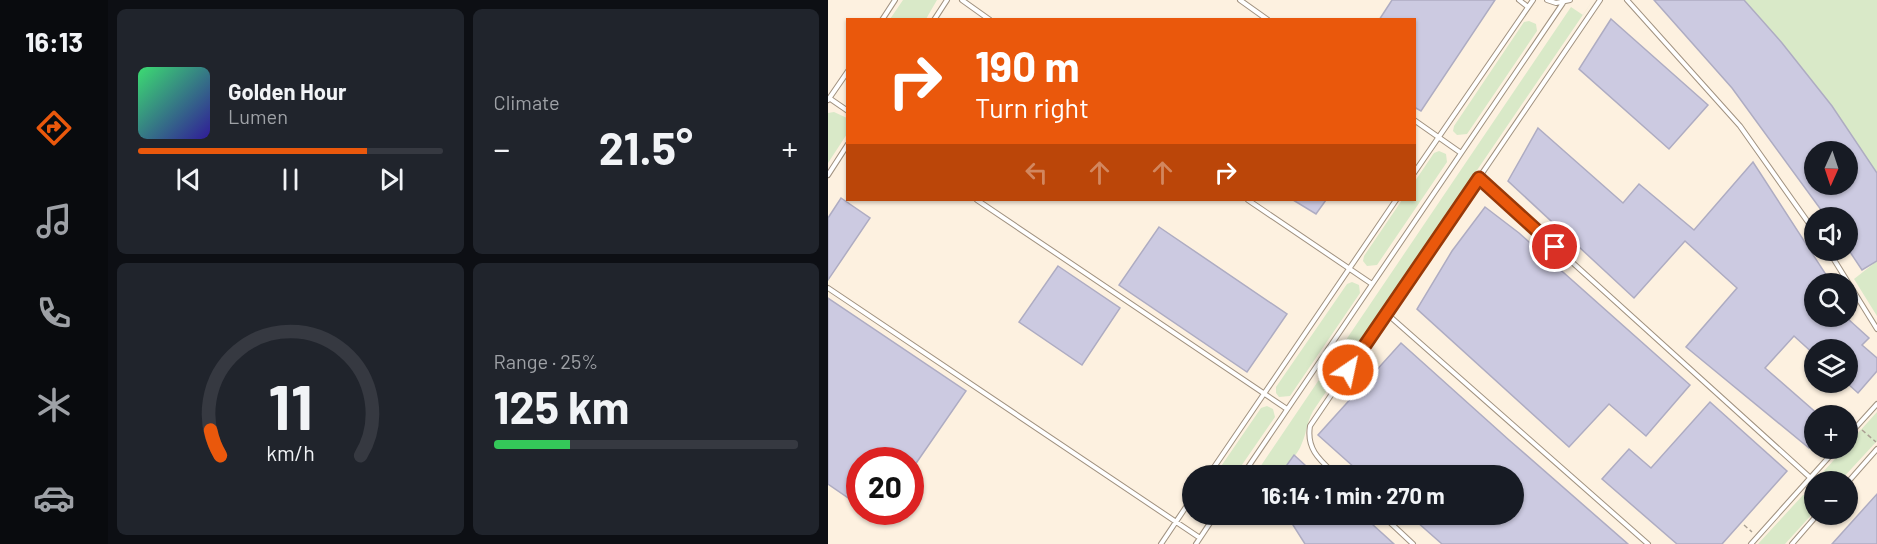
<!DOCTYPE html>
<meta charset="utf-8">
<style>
body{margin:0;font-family:Barlow,sans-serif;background:#20242c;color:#f1f3f6;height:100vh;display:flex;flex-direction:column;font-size:22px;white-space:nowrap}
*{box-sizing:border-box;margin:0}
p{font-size:20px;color:#9ea1a6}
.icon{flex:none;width:33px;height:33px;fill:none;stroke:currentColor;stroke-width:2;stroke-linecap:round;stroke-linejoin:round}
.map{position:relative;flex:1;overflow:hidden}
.side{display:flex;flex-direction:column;gap:9px;padding:9px;background:#0d0f14;width:720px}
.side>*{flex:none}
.banner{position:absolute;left:18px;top:18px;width:570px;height:183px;border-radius:0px;box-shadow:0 2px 4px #0004;background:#ea580c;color:#fff;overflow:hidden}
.needle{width:39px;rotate:183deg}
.tools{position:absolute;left:976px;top:141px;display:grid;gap:12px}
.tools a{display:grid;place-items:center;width:54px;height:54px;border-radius:50%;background:#171b24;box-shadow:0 2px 4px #0004;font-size:30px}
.speed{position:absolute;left:18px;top:447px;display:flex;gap:12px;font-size:30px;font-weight:700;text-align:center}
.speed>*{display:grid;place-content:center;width:78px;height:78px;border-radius:50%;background:#171b24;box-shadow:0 2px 4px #0004;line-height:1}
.speed .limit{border:9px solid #d22;background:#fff;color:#111}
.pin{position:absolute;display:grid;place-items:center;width:51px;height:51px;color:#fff;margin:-26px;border:3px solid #fff;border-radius:50%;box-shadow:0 2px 6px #0007}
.me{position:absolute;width:66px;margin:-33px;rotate:34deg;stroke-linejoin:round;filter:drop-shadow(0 0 4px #0008)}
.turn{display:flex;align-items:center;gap:21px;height:126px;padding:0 30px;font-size:27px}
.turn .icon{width:78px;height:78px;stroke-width:2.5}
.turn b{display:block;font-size:42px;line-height:51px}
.lanes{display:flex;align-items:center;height:57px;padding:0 30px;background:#0003;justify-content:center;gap:30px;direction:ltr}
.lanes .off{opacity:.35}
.big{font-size:45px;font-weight:700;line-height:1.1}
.side .card{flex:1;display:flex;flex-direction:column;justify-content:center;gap:9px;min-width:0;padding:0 21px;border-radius:9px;background:#20242c}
.side .dial{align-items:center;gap:0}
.dial svg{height:156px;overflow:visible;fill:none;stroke:#363941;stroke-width:7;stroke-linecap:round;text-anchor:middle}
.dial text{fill:#f1f3f6;stroke:none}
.song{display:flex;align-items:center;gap:18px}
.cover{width:72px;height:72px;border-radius:9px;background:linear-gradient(135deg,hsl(140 70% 55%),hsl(250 70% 35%))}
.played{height:6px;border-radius:3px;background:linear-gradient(90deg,#ea580c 75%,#363941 75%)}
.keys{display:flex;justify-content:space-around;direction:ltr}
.heat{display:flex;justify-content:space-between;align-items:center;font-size:33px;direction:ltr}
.charge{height:9px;border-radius:4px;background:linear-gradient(90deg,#34c759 25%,#363941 0)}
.side .tiles{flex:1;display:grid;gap:9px;grid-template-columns:repeat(2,1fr)}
.trip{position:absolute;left:354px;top:465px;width:342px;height:60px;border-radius:30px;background:#171b24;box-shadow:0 2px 4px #0004;font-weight:700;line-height:60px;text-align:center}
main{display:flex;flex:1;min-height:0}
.tab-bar{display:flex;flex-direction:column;width:108px;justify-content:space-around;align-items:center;background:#090b0e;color:#9ea1a6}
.tab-bar .icon{width:42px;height:42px}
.tab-bar .current{color:#ea580c}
.tab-bar b{font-size:27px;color:#f1f3f6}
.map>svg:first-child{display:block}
</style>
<main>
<nav class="tab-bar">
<b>16:13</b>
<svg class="icon current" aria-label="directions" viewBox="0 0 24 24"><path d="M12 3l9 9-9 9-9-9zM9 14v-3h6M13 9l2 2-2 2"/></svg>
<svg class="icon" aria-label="music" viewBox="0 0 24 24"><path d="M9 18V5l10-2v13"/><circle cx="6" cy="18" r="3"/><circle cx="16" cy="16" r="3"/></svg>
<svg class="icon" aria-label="phone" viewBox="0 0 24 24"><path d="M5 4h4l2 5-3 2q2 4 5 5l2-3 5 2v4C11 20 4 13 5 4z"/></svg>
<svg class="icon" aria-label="climate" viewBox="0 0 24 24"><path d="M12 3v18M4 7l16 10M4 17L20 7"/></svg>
<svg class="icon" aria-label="car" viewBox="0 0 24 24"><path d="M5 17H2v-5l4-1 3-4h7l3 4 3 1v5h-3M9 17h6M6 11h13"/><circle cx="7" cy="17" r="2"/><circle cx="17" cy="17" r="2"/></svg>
</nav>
<section class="side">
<div class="tiles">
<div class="card">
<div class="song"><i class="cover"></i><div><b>Golden Hour</b><p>Lumen</p></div></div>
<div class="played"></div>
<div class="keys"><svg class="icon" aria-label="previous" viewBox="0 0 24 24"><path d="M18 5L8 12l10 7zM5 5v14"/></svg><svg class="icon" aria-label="pause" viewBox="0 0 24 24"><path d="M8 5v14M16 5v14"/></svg><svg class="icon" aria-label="next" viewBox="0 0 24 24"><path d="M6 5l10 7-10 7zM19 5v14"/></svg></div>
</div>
<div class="card"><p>Climate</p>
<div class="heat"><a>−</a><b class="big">21.5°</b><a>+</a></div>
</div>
<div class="card dial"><svg viewBox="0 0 100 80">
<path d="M14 69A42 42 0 1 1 86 69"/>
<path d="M14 69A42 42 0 0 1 9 56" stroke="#ea580c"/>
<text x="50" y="56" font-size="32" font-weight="700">11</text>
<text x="50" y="72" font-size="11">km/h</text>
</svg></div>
<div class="card"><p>Range · 25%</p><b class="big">125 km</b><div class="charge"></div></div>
</div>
</section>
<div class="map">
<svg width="1049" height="544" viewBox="0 0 1049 544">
<rect width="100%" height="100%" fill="#fdf1e0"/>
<path fill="#d9e9c8" d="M75,0H109L98,19H62Z
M765,0L485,411C478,424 479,432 474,443C470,455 458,466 451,475L426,476L743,7L755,15Z
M916,0H1049V173C1008,112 965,54 916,0Z
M701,21L708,24L709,31L639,134L629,135L625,131L626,126L696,22Z
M6,112L19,118V134L0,163V113Z
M611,151L618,154L619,162L549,265L539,266L535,261L536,256L574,200H586L587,181L606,153Z
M1049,261V316L1026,279Z
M524,282L531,285L532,293L462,396L451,397L448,393V387L519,284Z
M439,406L445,409L447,417L407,475H387L433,408Z
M1049,412V441L1012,481H996L994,473L1016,449L1020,448V444Z
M982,494L987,497V511L957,544H930L975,495Z"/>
<path fill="#cccae1" stroke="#aeacc2" stroke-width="1.5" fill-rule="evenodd" d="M564,0H667L593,111L586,107V20H551Z
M826,0H916L954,43L1004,106L1049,173V261L1034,270L1020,249V218H999L904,88ZM987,152H1020V184H987Z
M783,19L880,105L841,149L751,69Z
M710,128L795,203L811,184L866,230L925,162L1004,284H987V316H1022L1020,319L1041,338L1034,345L1049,358V371L1030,393L1020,384V350H987V355L966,336L937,368L992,416H987V442L981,448L858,347L909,288L857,241L806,298L680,181Z
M13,198L42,218L0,280V218Z
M465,200H498L488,214Z
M657,207L691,233L862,385L818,436L781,404L741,447L589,309L624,251Z
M331,227L459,314L419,372L291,285Z
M230,266L292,308L254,365L191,322Z
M0,298L138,391L82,472V460H32V506L0,484Z
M573,343L681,440L800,544H614L580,514H686V476H536L490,435Z
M882,402L959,471L894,544H849L774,479L801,449L823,468Z
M466,455L489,476H451Z
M1049,494V544H1004Z
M458,514H533L566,544H477Z"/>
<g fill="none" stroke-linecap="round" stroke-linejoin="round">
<defs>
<path id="lane" d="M134,0L162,20
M412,0L440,20
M691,0L700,7
M719,0L728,3L742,0
M799,0L912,126L987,232
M54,20L67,0
M106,20L119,0
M1,98L20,111
M0,100L20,71
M586,120L633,153
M586,173L705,0
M0,175L20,144
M651,178L987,482
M149,200L459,409
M420,200L544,284
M1000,250L1049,329
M0,288L372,538
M558,313L820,544
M1020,436L1049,404
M380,476L568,200
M414,476L735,3
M509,476C493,461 478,450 482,426L772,0
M1020,482L1049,449
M553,514L585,544
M333,544L364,498
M368,544L388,514
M923,544L1009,448
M964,544L990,514"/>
</defs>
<use href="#lane" stroke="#a19280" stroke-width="6"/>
<path stroke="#aaa093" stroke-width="1.5" stroke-dasharray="4.5 3" stroke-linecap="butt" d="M1015,413L1018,416
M1020,417L1023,420
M1034,430L1048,442
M916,525L924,532"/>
<use href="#lane" stroke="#fff" stroke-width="4"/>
</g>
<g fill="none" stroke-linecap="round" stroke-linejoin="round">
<defs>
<path id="route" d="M520,370L651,178L727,247"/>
</defs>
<use href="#route" stroke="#983908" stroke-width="15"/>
<use href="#route" stroke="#ea580c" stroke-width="10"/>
</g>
</svg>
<div class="tools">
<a><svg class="needle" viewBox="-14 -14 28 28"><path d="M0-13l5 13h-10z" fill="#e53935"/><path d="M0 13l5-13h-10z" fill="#9ea1a6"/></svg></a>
<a><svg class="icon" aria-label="sound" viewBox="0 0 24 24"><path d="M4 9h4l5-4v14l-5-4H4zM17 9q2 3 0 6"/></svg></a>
<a><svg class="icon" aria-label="search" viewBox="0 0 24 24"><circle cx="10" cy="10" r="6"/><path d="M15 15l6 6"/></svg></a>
<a><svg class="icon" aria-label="layers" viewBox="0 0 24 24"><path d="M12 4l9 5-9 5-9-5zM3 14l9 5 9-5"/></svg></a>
<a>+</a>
<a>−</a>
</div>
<div class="speed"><div class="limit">20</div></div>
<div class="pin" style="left:727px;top:247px;background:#d93025"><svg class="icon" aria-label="arrive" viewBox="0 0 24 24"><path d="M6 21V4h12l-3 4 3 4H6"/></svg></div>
<svg class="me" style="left:520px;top:370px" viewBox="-20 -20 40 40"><circle r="17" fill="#ea580c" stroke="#fff" stroke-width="3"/><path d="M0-11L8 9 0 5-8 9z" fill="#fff"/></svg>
<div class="trip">16:14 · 1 min · 270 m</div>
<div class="banner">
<div class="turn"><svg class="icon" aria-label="right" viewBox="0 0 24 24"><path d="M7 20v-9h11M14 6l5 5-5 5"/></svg><div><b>190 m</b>Turn right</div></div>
<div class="lanes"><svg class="icon off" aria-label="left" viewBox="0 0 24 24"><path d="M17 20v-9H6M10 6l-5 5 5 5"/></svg><svg class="icon off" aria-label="ahead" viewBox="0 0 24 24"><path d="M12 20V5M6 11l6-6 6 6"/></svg><svg class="icon off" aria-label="ahead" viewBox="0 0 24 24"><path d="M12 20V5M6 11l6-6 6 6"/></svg><svg class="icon" aria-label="right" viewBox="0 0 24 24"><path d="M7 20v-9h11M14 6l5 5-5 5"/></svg></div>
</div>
</div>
</main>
